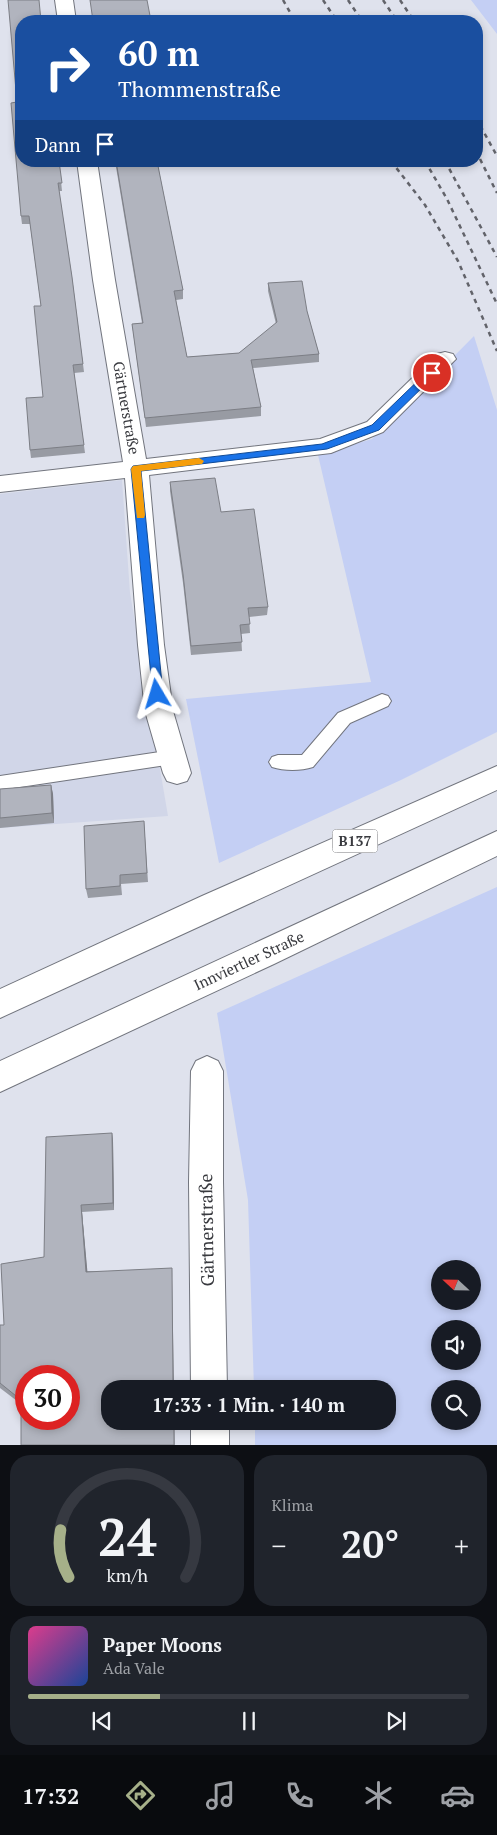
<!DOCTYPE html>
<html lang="de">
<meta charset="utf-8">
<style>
body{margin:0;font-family:"PT Serif",serif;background:#20242c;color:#f1f3f6;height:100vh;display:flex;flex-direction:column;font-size:19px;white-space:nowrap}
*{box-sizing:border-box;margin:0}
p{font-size:16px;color:#9ea1a6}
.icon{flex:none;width:28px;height:28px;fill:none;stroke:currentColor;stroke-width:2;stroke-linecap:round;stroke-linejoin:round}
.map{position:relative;height:1445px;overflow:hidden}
.drawer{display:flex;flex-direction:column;gap:10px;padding:10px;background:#0d0f14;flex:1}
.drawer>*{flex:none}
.banner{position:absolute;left:15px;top:15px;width:468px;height:152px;border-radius:20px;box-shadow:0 2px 8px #0003;background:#1a4fa0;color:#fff;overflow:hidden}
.needle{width:32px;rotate:292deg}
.controls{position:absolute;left:431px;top:1260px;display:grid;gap:10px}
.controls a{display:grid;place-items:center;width:50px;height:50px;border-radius:50%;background:#171b24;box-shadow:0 2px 8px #0003;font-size:25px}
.speed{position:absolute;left:15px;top:1365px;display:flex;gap:10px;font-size:25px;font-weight:700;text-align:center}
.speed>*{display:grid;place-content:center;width:65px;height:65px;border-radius:50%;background:#171b24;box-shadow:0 2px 8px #0003;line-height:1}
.speed .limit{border:8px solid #d22;background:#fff;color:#111}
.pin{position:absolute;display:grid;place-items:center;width:42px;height:42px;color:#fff;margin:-21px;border:2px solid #fff;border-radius:50%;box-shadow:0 1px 5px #0007}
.me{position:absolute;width:55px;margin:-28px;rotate:353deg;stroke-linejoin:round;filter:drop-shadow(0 0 4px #0008)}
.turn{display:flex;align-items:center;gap:18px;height:105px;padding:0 20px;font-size:22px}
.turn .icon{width:65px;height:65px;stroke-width:2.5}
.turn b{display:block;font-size:35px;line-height:42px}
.then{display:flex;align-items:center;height:48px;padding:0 20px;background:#0003;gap:10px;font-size:19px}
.big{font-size:38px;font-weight:700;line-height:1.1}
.drawer .card{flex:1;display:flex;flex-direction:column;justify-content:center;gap:8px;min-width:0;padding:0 18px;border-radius:20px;background:#20242c}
.drawer .dial{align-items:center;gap:0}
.dial svg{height:130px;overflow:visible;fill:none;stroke:#363941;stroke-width:7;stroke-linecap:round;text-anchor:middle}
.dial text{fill:#f1f3f6;stroke:none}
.song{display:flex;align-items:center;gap:15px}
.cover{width:60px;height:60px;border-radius:8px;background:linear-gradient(135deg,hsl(330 70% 55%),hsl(220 70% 35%))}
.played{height:5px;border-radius:2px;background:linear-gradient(90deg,#a6b089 30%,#363941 30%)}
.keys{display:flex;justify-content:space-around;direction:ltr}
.heat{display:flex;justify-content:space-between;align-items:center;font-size:28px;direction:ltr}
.drawer .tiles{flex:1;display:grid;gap:10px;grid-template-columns:1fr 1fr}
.card:last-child{grid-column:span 2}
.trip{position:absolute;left:101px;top:1380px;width:295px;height:50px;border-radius:20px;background:#171b24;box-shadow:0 2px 8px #0003;font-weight:700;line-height:50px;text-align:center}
.tab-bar{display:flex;height:80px;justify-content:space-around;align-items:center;background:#090b0e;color:#9ea1a6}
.tab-bar .icon{width:35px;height:35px}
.tab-bar .selected{color:#a6b089}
.tab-bar b{font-size:22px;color:#f1f3f6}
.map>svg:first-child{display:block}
</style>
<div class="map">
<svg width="497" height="1445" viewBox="0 0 497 1445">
<rect width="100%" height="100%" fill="#dfe2ed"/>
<path fill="#d1d6e8" d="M122,480L130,593L168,816L0,828V494Z"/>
<path fill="#c4cff4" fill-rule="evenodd" d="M471,0H497V34Z
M474,336L497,410V732L401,780L219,863L186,699L371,682L318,455L372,439Z
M497,887V1445H255V1421H388V1389H254L248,1200L217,1013ZM440,1269H472V1301H440ZM440,1329H472V1361H440ZM440,1389H472V1421H440Z"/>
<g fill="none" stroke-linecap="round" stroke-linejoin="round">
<defs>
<path id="lane" d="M382,694L388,696L391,701L388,706L350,723L313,767C301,771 284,771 272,767L269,762L272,757L278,755H302L338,713Z
M173,750L179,752L182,757L179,762L173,764L0,790V776Z"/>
<path id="street" d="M55,0H73L76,21H58Z
M77,161H97L115,280L146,459L320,439L367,422L437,354L445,352L453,354L456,359L383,432L331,453L149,475L164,645L173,711L191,773L187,781L177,784L167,781L163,773L145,711L138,645L125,478L0,492V476L123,462L93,280Z
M207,1056L218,1061L223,1071V1182L227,1389H191L189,1182L191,1071L196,1061Z
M191,1421H229V1445H191Z"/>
<path id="primary" d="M497,766V790L0,1018V989L202,896Z
M497,831V856L274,964L0,1092V1061Z"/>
</defs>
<use href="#lane" stroke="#72757e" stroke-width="2"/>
<use href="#street" stroke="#72757e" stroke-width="2"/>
<use href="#primary" stroke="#72757e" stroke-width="2"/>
<use href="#lane" fill="#fff" fill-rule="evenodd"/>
<use href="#street" fill="#fff" fill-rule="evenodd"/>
<use href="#primary" fill="#fff" fill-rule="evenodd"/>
<path stroke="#62636a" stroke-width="2.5" stroke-dasharray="4.5 4.5" stroke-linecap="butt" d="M283,0L295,21
M323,0L337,21
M348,0L362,21
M383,0L397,21
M400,0L414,21
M476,118L497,156
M476,151L497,193
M391,161L425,205L458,261L497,351
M425,161L447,199L497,304
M445,161L497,257"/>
</g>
<path fill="#989ba3" d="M21,21L59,161L62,191H59L72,277L84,372L74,373L85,453L31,458L30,450L43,397L41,306L30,224H22L21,216L17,102Z
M115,161H157L183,290V299L176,300L187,357L239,353L276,324L268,291V283L307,311L319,354V362L253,368L261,407V416L146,427L132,324L142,323Z
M170,482L221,512L268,607L267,615L249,617L250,633L241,634L242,651L191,655L183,583L170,491Z
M51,785L53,794L54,823L0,828V789Z
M144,821L148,882L121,884L122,895L88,898L86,889Z
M112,1133L113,1141L114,1210L82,1212L87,1271L172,1274L110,1421H174L175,1445L21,1404L0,1388V1325H4L44,1257Z"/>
<path fill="#7c7e85" d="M51,785L53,794L54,823L52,813Z
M112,1133L113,1141L114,1210L113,1203Z
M81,1205L82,1212L88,1278L86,1272Z
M172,1268V1274L174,1389H173Z"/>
<path fill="#b1b4be" stroke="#7c7e85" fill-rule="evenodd" d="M8,0H39L41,21H21V161H59L62,183H58L72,277L83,364L73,365L84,445L30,450L26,398L43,397L34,306H41L29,216H21L11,103L17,102Z
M90,0H147L151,21H93Z
M116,161H157L183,290L174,291L187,357L239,353L277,322L268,283L302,281L307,311L319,354L251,360L261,407L145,418L132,324L143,323Z
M215,478L221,512L254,509L268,607L248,608L250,624L240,625L242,642L191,646L183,574L170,482Z
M51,785L52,813L0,818V789Z
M144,821L147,873L120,875V886L86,889L84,826Z
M112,1133L113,1203L81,1205L86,1272L172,1268L173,1389H110V1421H174V1445H21V1400L0,1383V1325H4L1,1264L44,1257L46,1137ZM26,1376H69V1419H26Z"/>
<path fill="#1a73e8" stroke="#114b97" d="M432,370L436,373L435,375L379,430L327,449L141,471L163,694L161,697H153L131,469L133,466L322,444L372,425L428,371Z"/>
<path fill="#f59e0b" d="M199,458L204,461L202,464L141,471L145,515L144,518H137L131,469L133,466Z"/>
<g text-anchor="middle" stroke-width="4.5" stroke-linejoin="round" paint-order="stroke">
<rect fill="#fff" stroke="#747579" stroke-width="1" x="332.5" y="829.5" width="45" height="23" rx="4"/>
<g font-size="14" font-weight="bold" fill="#393a3f">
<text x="355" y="846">B137</text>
</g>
<g font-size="15" fill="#393a3f" stroke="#fff">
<text transform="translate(126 408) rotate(80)" y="5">Gärtnerstraße</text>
<text transform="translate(249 961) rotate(-25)" y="5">Innviertler Straße</text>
</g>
<g font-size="18" fill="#393a3f" stroke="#fff">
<text transform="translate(207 1230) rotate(-91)" y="6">Gärtnerstraße</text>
</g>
</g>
</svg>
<div class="controls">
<a><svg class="needle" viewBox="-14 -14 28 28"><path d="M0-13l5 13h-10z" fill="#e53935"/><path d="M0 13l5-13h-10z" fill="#9ea1a6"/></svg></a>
<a><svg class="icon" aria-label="sound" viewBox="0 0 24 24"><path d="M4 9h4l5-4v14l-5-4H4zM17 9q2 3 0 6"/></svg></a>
<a><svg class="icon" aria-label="search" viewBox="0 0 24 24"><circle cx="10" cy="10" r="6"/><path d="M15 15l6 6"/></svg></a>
</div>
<div class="speed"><div class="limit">30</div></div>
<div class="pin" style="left:432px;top:373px;background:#d93025"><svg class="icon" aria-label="arrive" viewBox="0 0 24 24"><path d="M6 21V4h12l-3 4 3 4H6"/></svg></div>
<svg class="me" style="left:157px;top:694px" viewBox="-20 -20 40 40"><path d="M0-17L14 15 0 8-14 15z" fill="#1a73e8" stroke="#fff" stroke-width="4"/></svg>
<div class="trip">17:33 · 1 Min. · 140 m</div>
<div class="banner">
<div class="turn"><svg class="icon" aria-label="right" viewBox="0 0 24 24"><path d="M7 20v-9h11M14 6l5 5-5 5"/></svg><div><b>60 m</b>Thommenstraße</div></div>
<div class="then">Dann<svg class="icon" aria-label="arrive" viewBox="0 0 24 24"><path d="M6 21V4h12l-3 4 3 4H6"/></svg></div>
</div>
</div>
<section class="drawer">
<div class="tiles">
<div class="card dial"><svg viewBox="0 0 100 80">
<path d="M14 69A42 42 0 1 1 86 69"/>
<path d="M14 69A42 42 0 0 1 9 40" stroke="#a6b089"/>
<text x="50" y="56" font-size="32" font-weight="700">24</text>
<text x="50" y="72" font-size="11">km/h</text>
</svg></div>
<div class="card"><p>Klima</p>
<div class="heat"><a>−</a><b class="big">20°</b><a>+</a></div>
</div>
<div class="card">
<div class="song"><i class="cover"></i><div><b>Paper Moons</b><p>Ada Vale</p></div></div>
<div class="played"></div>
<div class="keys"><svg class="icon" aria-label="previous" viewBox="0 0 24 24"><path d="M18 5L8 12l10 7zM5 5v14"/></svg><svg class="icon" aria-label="pause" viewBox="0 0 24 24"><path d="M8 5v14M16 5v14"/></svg><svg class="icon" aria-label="next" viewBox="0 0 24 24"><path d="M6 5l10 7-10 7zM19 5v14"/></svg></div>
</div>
</div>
</section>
<nav class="tab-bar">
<b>17:32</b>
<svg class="icon selected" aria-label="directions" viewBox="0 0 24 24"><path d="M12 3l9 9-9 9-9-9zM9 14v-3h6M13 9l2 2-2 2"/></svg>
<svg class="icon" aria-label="music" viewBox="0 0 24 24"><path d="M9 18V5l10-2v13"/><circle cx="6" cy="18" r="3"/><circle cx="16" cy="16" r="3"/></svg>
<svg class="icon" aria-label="phone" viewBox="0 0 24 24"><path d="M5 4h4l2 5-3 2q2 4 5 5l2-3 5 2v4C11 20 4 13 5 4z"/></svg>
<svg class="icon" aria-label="climate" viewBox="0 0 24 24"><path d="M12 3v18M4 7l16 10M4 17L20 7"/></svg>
<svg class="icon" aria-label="car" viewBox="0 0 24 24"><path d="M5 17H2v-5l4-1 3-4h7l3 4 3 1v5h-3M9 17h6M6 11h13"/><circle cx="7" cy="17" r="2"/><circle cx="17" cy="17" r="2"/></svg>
</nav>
